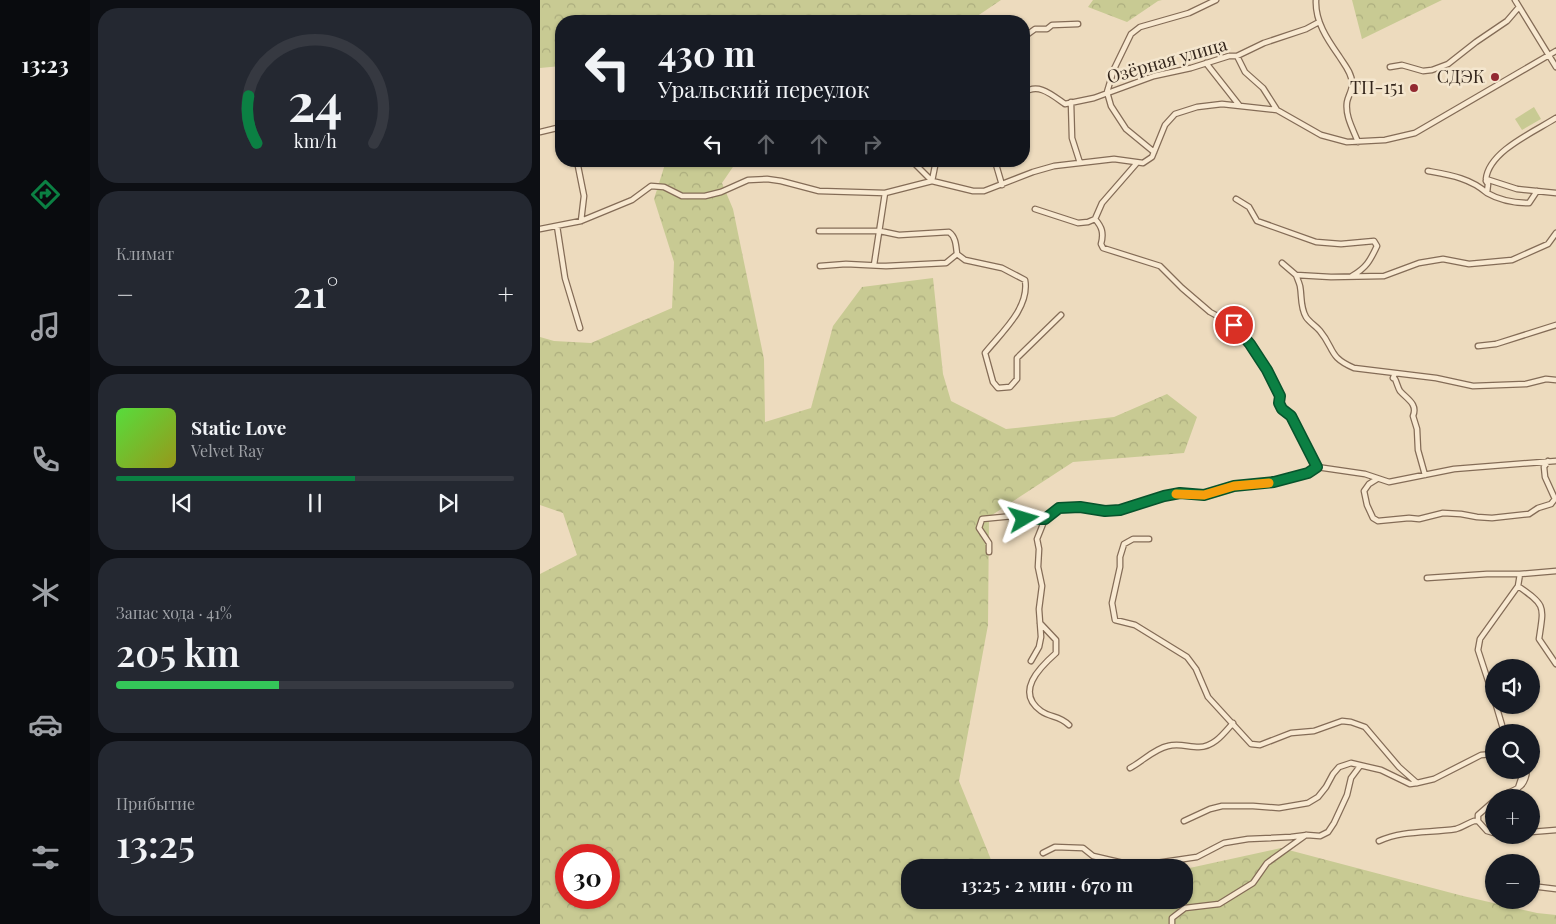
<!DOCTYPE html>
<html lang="ru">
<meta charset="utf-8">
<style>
body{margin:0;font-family:"Playfair Display",serif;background:#242831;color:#f1f3f6;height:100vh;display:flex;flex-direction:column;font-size:19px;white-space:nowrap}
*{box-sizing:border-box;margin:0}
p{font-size:16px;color:#9ea1a6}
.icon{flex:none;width:28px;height:28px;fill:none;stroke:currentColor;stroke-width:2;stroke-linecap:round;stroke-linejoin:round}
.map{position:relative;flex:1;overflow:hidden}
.panel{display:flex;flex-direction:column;gap:8px;padding:8px;background:#0d0f14;width:450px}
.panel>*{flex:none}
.top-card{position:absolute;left:15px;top:15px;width:475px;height:152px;border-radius:20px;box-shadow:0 1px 4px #0004;background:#171b24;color:#f1f3f6;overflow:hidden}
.tools{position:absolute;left:945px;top:659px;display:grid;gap:10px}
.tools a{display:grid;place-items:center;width:55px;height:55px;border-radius:50%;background:#171b24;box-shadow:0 1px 4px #0004;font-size:25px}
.speed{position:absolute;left:15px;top:844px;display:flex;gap:10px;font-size:25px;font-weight:700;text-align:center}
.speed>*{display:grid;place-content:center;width:65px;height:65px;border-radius:50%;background:#171b24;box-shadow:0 1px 4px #0004;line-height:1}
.speed .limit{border:8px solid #d22;background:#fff;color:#111}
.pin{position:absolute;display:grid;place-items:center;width:42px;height:42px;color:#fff;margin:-21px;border:2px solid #fff;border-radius:50%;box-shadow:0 1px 5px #0007}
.me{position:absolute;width:55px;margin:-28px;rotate:83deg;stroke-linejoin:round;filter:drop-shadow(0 0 4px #0008)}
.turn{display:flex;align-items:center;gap:18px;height:105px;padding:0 20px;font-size:22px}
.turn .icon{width:65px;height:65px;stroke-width:2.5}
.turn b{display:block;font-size:35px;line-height:42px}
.lanes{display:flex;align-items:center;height:48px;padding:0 20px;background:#0003;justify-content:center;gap:25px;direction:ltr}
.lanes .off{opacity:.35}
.big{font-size:38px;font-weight:600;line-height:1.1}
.panel .tile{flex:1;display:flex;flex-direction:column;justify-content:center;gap:8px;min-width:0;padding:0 18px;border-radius:20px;background:#242831}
.panel .dial{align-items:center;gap:0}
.dial svg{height:130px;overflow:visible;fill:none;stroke:#363941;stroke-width:7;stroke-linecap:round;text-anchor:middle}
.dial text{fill:#f1f3f6;stroke:none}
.song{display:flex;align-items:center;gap:15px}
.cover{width:60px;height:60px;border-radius:8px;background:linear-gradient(135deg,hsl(110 70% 55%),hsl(60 70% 35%))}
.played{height:5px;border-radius:2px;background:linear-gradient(90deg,#0b8043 60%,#363941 60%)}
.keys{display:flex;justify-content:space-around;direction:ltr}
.heat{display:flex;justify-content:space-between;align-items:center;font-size:28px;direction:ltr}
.charge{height:8px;border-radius:4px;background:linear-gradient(90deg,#34c759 41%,#363941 0)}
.trip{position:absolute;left:361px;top:859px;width:292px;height:50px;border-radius:20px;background:#171b24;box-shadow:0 1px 4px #0004;font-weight:600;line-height:50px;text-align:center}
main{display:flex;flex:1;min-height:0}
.dock{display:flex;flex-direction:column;width:90px;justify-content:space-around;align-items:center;background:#090b0e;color:#9ea1a6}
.dock .icon{width:35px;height:35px}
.dock .active{color:#0b8043}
.dock b{font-size:22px;color:#f1f3f6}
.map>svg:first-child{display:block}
</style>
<main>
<nav class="dock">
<b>13:23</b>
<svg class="icon active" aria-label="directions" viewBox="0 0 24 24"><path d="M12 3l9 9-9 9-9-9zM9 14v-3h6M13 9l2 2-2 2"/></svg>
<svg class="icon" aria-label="music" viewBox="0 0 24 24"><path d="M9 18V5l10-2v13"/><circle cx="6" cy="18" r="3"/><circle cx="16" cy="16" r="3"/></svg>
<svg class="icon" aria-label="phone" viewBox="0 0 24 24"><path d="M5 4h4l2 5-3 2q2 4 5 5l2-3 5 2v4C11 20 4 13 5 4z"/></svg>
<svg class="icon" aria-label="climate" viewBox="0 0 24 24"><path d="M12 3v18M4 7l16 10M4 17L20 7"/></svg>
<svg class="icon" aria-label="car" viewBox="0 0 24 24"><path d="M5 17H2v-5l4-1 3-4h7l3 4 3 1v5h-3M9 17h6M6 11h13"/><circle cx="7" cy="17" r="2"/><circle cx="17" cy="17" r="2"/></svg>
<svg class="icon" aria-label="filters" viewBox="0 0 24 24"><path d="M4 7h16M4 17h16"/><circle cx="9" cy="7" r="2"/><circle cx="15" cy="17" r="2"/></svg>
</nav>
<section class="panel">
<div class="tile dial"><svg viewBox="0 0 100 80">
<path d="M14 69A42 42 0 1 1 86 69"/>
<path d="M14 69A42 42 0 0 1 9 40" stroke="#0b8043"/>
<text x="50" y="56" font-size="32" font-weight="700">24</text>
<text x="50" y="72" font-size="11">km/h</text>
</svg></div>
<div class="tile"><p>Климат</p>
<div class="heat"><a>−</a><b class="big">21°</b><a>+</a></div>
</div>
<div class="tile">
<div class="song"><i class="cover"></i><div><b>Static Love</b><p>Velvet Ray</p></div></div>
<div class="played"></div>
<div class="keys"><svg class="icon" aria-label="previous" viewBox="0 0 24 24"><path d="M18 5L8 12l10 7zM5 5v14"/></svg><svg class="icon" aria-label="pause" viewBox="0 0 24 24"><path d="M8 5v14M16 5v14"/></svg><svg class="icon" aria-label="next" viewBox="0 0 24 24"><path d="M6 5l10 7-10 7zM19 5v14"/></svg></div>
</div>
<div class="tile"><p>Запас хода · 41%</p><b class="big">205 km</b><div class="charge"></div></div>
<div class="tile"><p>Прибытие</p><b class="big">13:25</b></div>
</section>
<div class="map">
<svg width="1016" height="924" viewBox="0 0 1016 924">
<defs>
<pattern id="forest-crowns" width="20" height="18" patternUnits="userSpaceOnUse" patternTransform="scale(1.25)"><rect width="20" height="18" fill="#c8ca93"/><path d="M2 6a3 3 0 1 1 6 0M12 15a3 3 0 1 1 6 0" fill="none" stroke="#acad7e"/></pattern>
</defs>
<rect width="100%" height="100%" fill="#eddbbe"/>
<path fill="url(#forest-crowns)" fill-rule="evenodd" d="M0,0H461L430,21H21V66L0,68Z
M553,0H622L618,1L587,22L548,7Z
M812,0H902L822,39Z
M126,161H197L182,183L193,209L224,359L225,422L271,408L293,326L322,287L393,278L403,374L411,401L466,429L574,417L627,394L657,417L644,453L533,462L449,517L448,625L419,781L454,867L370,868V900H645V869L741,848L923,896L997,913L1016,915V924H0V574L37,555L23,513L0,505V337L14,341L51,343L132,308L134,262L114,199ZM26,855H69V898H26Z"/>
<path fill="#c8ca93" d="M994,107L1001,119L982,130L975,119Z"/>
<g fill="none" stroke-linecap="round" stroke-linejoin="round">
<defs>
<path id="street" d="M776,0C775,21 787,39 799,56C804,64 812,73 812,83C813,89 808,96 807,102C805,116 813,129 818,142
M975,0L1016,67
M484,37L495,29H507L512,25L538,24
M697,56L705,72L723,88L737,110
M666,63L699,105
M850,67L862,65L883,71L892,70L908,64L936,42L967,21L979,7
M484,93C498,82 512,95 525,104L554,98L614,76L651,68L689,56H697L724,43L766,29L779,22
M531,102L532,138L540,163
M1016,118C994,132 949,151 946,179L977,189L1016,193
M0,132L21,127
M614,152L586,129L571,106L567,92L574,69L591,34L600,27L649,13L676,0
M37,161L44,196L41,221
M372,161L392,181
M455,161L462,185
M888,171C910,175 930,178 947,193L948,184L946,181
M392,181L396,161
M947,193C961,201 974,203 989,203L997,191
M696,199L709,207L717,221L776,242L801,244L834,241L837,246C830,261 826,268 812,276
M495,209L538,223L548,222L555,219L562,203L596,164
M555,219C562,227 564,233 561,244L563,248L620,266L642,288L670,312L694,325L710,343L727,370L740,396L739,403L742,409L751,416L777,467
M17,226L25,278L40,328
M0,229L41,221L92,200L111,186L124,187L142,196H165L181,192L208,180L227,179L241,181L279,191L345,193L392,181L433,191H444L493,172L514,166L574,159L603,163L612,157L625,125L635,114L657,107L682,104L737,110L781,135L807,142L845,140L875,133L1016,51
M279,231H340L359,235L409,232C416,237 416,246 417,254
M417,254L425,260L462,268L485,280C490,308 461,333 445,353L453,382L458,388L470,387L477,379V358L521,315
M742,263L756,275L791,277L844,276L879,263L903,259L929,264L972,260L1008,244L1016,233
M334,265L345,193
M280,266L306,264L346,266L406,263L417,254
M756,275C757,278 759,282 760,286C762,296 760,307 766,317C769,322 776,326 780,331C795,349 788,357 814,368L896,378L933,386L986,384L1006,379L1016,380
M938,346L956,344L1016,325
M855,373L853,378L855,379C857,383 858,388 860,391C867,399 878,404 873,416L877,429L878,450L885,475
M837,479L829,484L824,491L827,505L833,518L838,521L869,518L879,519L903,513L921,514L937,517L952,518L989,514L998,508L1011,504L1015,499L1005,477L1004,467L1008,461
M609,539H593L584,544L580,557V567L572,603L575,620L595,625L647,657L656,669L668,697L711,744L720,745L751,733L774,731L802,721L811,722L825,727L859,767L877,783
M449,552V543L439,528L442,519L473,516L484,519H505
M887,578L947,574H980L1016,571
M978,586C1006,606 1004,605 999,639L1016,664
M500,623L516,640V653C499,668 475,692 501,711C511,718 519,715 529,725
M491,661L499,647L501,637L499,609L502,586L498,567L499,549L497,539L505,519L519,508L540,507L565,511L580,510L624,496L640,493L665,495L694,486L734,482L768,473L777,467L825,474L849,482L914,469L1016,461
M954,699L938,650L940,639L978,586L980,574
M956,705L964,732
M590,768C603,761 614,749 628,746C639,743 648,747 659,747C674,747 684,733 693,723
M978,788L982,776L981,770
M957,798C973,789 985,791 987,770
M644,821L670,809L682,806H713L739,808L768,803L778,797L786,787L793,774L799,767L811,763L841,770L870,784L877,783L894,779L941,755L954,754
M938,821V815L954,801
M991,832L1016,830
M839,841C863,830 890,833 916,829C923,827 928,823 934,821H938L947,831L954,833
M503,853L515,847L543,848L553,856L596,866L657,857L684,843L708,839L751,837L767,835L780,836L788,832L794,823L807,795L811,778L820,766
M949,882L954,883
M991,886L1016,889
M632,924V918L645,908L679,904L713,883L727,863L766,835"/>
</defs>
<use href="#street" stroke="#846c57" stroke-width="7"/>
<use href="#street" stroke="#f8e9d1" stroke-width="4.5"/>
</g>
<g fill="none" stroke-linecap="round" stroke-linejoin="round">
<defs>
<path id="route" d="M484,519H505L519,508L540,507L565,511L580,510L624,496L640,493L664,495L694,486L734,482L768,473L777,467L751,416L742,409L739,403L740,396L727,370L710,344L694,325"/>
</defs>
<use href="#route" stroke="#07532c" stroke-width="12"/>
<use href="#route" stroke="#0b8043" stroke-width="9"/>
<path stroke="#f59e0b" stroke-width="9" d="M636,494L664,495L694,486L729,483"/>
</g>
<g fill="#922931" stroke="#f4e6ce" stroke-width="2">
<circle cx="955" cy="77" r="5"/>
<circle cx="874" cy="88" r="5"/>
</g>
<g text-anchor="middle" stroke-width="5" stroke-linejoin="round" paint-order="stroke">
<g font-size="18" fill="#34261c" stroke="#f4e6ce">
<text transform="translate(627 61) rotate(-16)" y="6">Озёрная улица</text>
</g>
<g font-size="18" fill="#34261c" stroke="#f4e6ce" text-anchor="end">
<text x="945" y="83">СДЭК</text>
<text x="864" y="94">ТП-151</text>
</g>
</g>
</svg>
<div class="tools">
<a><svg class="icon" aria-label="sound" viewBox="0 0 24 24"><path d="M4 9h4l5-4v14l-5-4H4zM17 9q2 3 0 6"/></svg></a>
<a><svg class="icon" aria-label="search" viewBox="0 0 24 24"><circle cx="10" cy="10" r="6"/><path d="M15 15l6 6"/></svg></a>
<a>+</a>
<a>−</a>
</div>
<div class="speed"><div class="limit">30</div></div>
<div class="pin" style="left:694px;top:325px;background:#d93025"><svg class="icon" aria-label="arrive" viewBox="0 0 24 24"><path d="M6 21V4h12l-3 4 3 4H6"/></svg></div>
<svg class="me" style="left:484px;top:519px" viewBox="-20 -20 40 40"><path d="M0-17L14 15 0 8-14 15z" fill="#0b8043" stroke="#fff" stroke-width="4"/></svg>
<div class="trip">13:25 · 2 мин · 670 m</div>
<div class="top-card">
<div class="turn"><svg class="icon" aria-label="left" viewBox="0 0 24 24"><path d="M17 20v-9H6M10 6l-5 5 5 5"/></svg><div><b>430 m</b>Уральский переулок</div></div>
<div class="lanes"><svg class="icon" aria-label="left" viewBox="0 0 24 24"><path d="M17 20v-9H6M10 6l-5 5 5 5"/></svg><svg class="icon off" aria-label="ahead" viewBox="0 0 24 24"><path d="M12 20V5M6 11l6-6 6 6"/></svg><svg class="icon off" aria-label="ahead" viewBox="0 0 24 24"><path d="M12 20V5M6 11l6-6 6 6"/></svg><svg class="icon off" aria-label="right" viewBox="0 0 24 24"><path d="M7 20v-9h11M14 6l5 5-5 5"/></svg></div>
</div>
</div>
</main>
